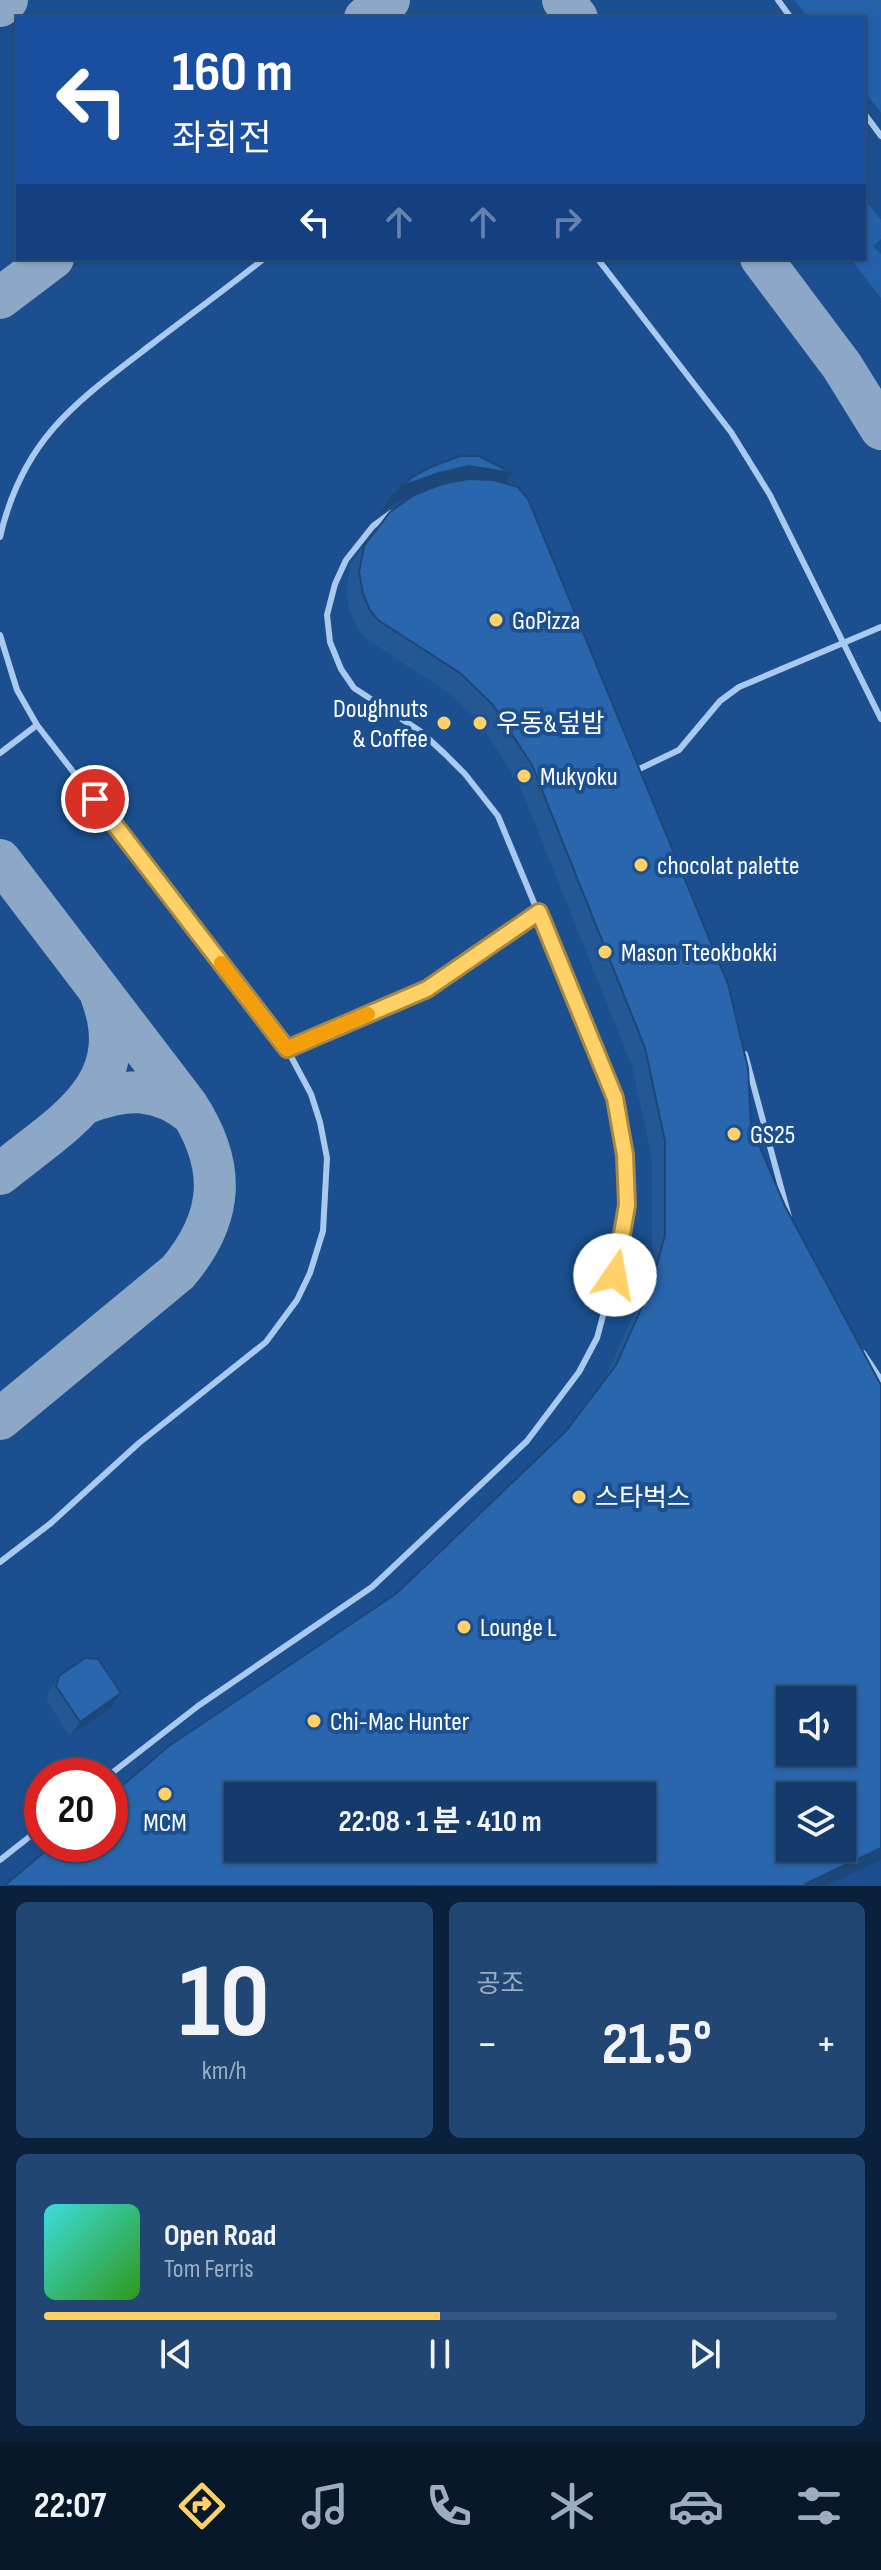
<!DOCTYPE html>
<html lang="ko">
<meta charset="utf-8">
<style>
body{margin:0;font-family:"Sofia Sans Condensed","Noto Sans KR",sans-serif;background:#214673;color:#f1f3f6;height:100vh;display:flex;flex-direction:column;font-size:30px;white-space:nowrap}
*{box-sizing:border-box;margin:0}
p{font-size:26px;color:#9dadc1}
.icon{flex:none;width:44px;height:44px;fill:none;stroke:currentColor;stroke-width:2;stroke-linecap:round;stroke-linejoin:round}
.map{position:relative;height:1886px;overflow:hidden}
.drawer{display:flex;flex-direction:column;gap:16px;padding:16px;background:#0b203b;flex:1}
.drawer>*{flex:none}
.guide{position:absolute;left:16px;top:16px;width:850px;height:244px;border-radius:0px;box-shadow:0 2px 6px #0004,0 0 0 2px #33557e;background:#1a4fa0;color:#fff;overflow:hidden}
.controls{position:absolute;left:776px;top:1686px;display:grid;gap:16px}
.controls a{display:grid;place-items:center;width:80px;height:80px;border-radius:0px;background:#143b6b;box-shadow:0 2px 6px #0004,0 0 0 2px #33557e;font-size:40px}
.speed{position:absolute;left:24px;top:1758px;display:flex;gap:16px;font-size:40px;font-weight:700;text-align:center}
.speed>*{display:grid;place-content:center;width:104px;height:104px;border-radius:50%;background:#143b6b;box-shadow:0 2px 6px #0004,0 0 0 2px #33557e;line-height:1}
.speed .limit{border:12px solid #d22;background:#fff;color:#111}
.pin{position:absolute;display:grid;place-items:center;width:68px;height:68px;color:#fff;margin:-34px;border:4px solid #fff;border-radius:50%;box-shadow:0 2px 8px #0007}
.me{position:absolute;width:88px;margin:-44px;rotate:12deg;stroke-linejoin:round;filter:drop-shadow(0 0 6px #0008)}
.turn{display:flex;align-items:center;gap:28px;height:168px;padding:0 24px;font-size:36px}
.turn .icon{width:104px;height:104px;stroke-width:2.5}
.turn b{display:block;font-size:56px;line-height:68px}
.lanes{display:flex;align-items:center;height:76px;padding:0 24px;background:#0003;justify-content:center;gap:40px;direction:ltr}
.lanes .off{opacity:.35}
.big{font-size:60px;font-weight:700;line-height:1.1}
.drawer .card{flex:1;display:flex;flex-direction:column;justify-content:center;gap:12px;min-width:0;padding:0 28px;border-radius:12px;background:#214673}
.drawer .dial{align-items:center;gap:0}
.dial b{font-size:104px;line-height:1}
.song{display:flex;align-items:center;gap:24px}
.cover{width:96px;height:96px;border-radius:12px;background:linear-gradient(135deg,hsl(180 70% 55%),hsl(110 70% 35%))}
.played{height:8px;border-radius:4px;background:linear-gradient(90deg,#ffd166 50%,#33557e 50%)}
.keys{display:flex;justify-content:space-around;direction:ltr}
.heat{display:flex;justify-content:space-between;align-items:center;font-size:44px;direction:ltr}
.drawer .tiles{flex:1;display:grid;gap:16px;grid-template-columns:1fr 1fr}
.card:last-child{grid-column:span 2}
.trip{position:absolute;left:224px;top:1782px;width:432px;height:80px;border-radius:0px;background:#143b6b;box-shadow:0 2px 6px #0004,0 0 0 2px #33557e;font-weight:700;line-height:80px;text-align:center}
.tabs{display:flex;height:128px;justify-content:space-around;align-items:center;background:#08182b;color:#9dadc1}
.tabs .icon{width:56px;height:56px}
.tabs .selected{color:#ffd166}
.tabs b{font-size:36px;color:#f1f3f6}
.map>svg:first-child{display:block}
</style>
<div class="map">
<svg width="881" height="1886" viewBox="0 0 881 1886">
<rect width="100%" height="100%" fill="#1b4f8f"/>
<path fill="#2461a8" d="M794,0H881V113L864,90V18H808Z
M864,199L881,220V239L873,246L881,254V298L850,258H864Z"/>
<g fill="none" stroke-linecap="round" stroke-linejoin="round">
<path stroke="#8da7c7" stroke-width="42" d="M563,0L577,18
M0,6L7,0
M365,18L389,0
M761,258L842,366L881,429
M0,298L53,258
M0,860L187,1105C226,1165 225,1216 178,1272L0,1419
M86,1103C127,1088 158,1086 193,1115
M0,1174C61,1124 136,1087 101,995"/>
<path stroke="#a9c9ee" stroke-width="6" d="M778,0L791,18
M864,113L881,136
M597,258L731,432L770,495L881,719
M0,537C23,438 76,402 152,344C190,315 228,287 265,258
M0,635L17,690L37,725L287,1049L311,1094L320,1122L327,1158L323,1231L310,1273L297,1300L266,1342L139,1443L51,1523L0,1562
M0,753L37,725
M633,772L679,750L720,701L739,687L881,627
M287,1049L427,989L539,912
M745,1054L789,1217
M863,1353L881,1380
M108,1776L198,1706L372,1587L527,1441L579,1372L597,1338L620,1253L627,1205L625,1155L615,1098L498,816L465,774L445,754L420,731L354,688L341,669L330,642L327,615L335,584L346,560L373,526L391,513
M0,1860L42,1827"/>
</g>
<path fill="#245895" d="M512,473L504,483L751,1126L785,1206L881,1385V1860L826,1886H4L397,1593L566,1431L604,1380L637,1308L652,1253V1159L632,1066L519,784L480,723L447,692L365,638L357,628L350,613L346,591L351,564L364,546L411,497L396,503L378,515L391,497Z
M59,1676L121,1693L112,1707L70,1736L46,1700L49,1690Z"/>
<path fill="#1d4779" d="M469,466L512,473L499,491H426L396,503L378,515L391,497L408,484L439,473Z
M121,1693L112,1707L70,1736L80,1722Z
M881,1848V1860L826,1886H803L805,1884Z"/>
<path fill="#2a66ad" stroke="#1d4779" stroke-width="2" fill-rule="evenodd" d="M460,456H479L512,473L469,466L439,473L408,484L391,497L412,477L431,467Z
M469,479L493,480L518,487L528,499L728,984L748,1068L751,1126L785,1206L881,1385V1848L805,1884L806,1886H4L54,1844H110V1796L169,1746L397,1593L566,1431L616,1365L650,1289L665,1235V1141L645,1048L532,765L493,705L460,673L378,620L370,610L363,594L359,572L364,546L390,512L414,495L442,484ZM790,1700H842V1752H790ZM238,1796H642V1848H238ZM790,1796H842V1848H790Z
M85,1658L98,1659L121,1693L80,1722L56,1686L59,1676Z"/>
<g fill="none" stroke-linecap="round" stroke-linejoin="round">
<defs>
<path id="route" d="M95,799L287,1049L427,989L539,912L615,1098L625,1155L627,1205L615,1275"/>
</defs>
<use href="#route" stroke="#a68842" stroke-width="20"/>
<use href="#route" stroke="#ffd166" stroke-width="14"/>
<path stroke="#f59e0b" stroke-width="14" d="M221,963L287,1049L368,1014"/>
</g>
<g fill="#ffd166" stroke="#1b4f8f" stroke-width="3">
<circle cx="496" cy="620" r="8"/>
<circle cx="444" cy="723" r="8"/>
<circle cx="480" cy="723" r="8"/>
<circle cx="524" cy="776" r="8"/>
<circle cx="641" cy="865" r="8"/>
<circle cx="605" cy="952" r="8"/>
<circle cx="734" cy="1134" r="8"/>
<circle cx="579" cy="1497" r="8"/>
<circle cx="464" cy="1627" r="8"/>
<circle cx="314" cy="1721" r="8"/>
<circle cx="165" cy="1794" r="8"/>
</g>
<g text-anchor="middle" stroke-width="8" stroke-linejoin="round" paint-order="stroke">
<g font-size="26" fill="#fff" stroke="#1b4f8f" text-anchor="start">
<text x="512" y="629">GoPizza</text>
<text x="428" y="717" text-anchor="end">Doughnuts<tspan x="428" dy="30">&amp; Coffee</tspan></text>
<text x="496" y="732">우동&amp;덮밥</text>
<text x="540" y="785">Mukyoku</text>
<text x="657" y="874">chocolat palette</text>
<text x="621" y="961">Mason Tteokbokki</text>
<text x="750" y="1143">GS25</text>
<text x="595" y="1506">스타벅스</text>
<text x="480" y="1636">Lounge L</text>
<text x="330" y="1730">Chi-Mac Hunter</text>
<text x="165" y="1831" text-anchor="middle">MCM</text>
</g>
</g>
</svg>
<div class="controls">
<a><svg class="icon" aria-label="sound" viewBox="0 0 24 24"><path d="M4 9h4l5-4v14l-5-4H4zM17 9q2 3 0 6"/></svg></a>
<a><svg class="icon" aria-label="layers" viewBox="0 0 24 24"><path d="M12 4l9 5-9 5-9-5zM3 14l9 5 9-5"/></svg></a>
</div>
<div class="speed"><div class="limit">20</div></div>
<div class="pin" style="left:95px;top:799px;background:#d93025"><svg class="icon" aria-label="arrive" viewBox="0 0 24 24"><path d="M6 21V4h12l-3 4 3 4H6"/></svg></div>
<svg class="me" style="left:615px;top:1275px" viewBox="-20 -20 40 40"><circle r="19" fill="#fff"/><path d="M0-13L10 11 0 6-10 11z" fill="#ffd166"/></svg>
<div class="trip">22:08 · 1 분 · 410 m</div>
<div class="guide">
<div class="turn"><svg class="icon" aria-label="left" viewBox="0 0 24 24"><path d="M17 20v-9H6M10 6l-5 5 5 5"/></svg><div><b>160 m</b>좌회전</div></div>
<div class="lanes"><svg class="icon" aria-label="left" viewBox="0 0 24 24"><path d="M17 20v-9H6M10 6l-5 5 5 5"/></svg><svg class="icon off" aria-label="ahead" viewBox="0 0 24 24"><path d="M12 20V5M6 11l6-6 6 6"/></svg><svg class="icon off" aria-label="ahead" viewBox="0 0 24 24"><path d="M12 20V5M6 11l6-6 6 6"/></svg><svg class="icon off" aria-label="right" viewBox="0 0 24 24"><path d="M7 20v-9h11M14 6l5 5-5 5"/></svg></div>
</div>
</div>
<section class="drawer">
<div class="tiles">
<div class="card dial"><b>10</b><p>km/h</p></div>
<div class="card"><p>공조</p>
<div class="heat"><a>−</a><b class="big">21.5°</b><a>+</a></div>
</div>
<div class="card">
<div class="song"><i class="cover"></i><div><b>Open Road</b><p>Tom Ferris</p></div></div>
<div class="played"></div>
<div class="keys"><svg class="icon" aria-label="previous" viewBox="0 0 24 24"><path d="M18 5L8 12l10 7zM5 5v14"/></svg><svg class="icon" aria-label="pause" viewBox="0 0 24 24"><path d="M8 5v14M16 5v14"/></svg><svg class="icon" aria-label="next" viewBox="0 0 24 24"><path d="M6 5l10 7-10 7zM19 5v14"/></svg></div>
</div>
</div>
</section>
<nav class="tabs">
<b>22:07</b>
<svg class="icon selected" aria-label="directions" viewBox="0 0 24 24"><path d="M12 3l9 9-9 9-9-9zM9 14v-3h6M13 9l2 2-2 2"/></svg>
<svg class="icon" aria-label="music" viewBox="0 0 24 24"><path d="M9 18V5l10-2v13"/><circle cx="6" cy="18" r="3"/><circle cx="16" cy="16" r="3"/></svg>
<svg class="icon" aria-label="phone" viewBox="0 0 24 24"><path d="M5 4h4l2 5-3 2q2 4 5 5l2-3 5 2v4C11 20 4 13 5 4z"/></svg>
<svg class="icon" aria-label="climate" viewBox="0 0 24 24"><path d="M12 3v18M4 7l16 10M4 17L20 7"/></svg>
<svg class="icon" aria-label="car" viewBox="0 0 24 24"><path d="M5 17H2v-5l4-1 3-4h7l3 4 3 1v5h-3M9 17h6M6 11h13"/><circle cx="7" cy="17" r="2"/><circle cx="17" cy="17" r="2"/></svg>
<svg class="icon" aria-label="filters" viewBox="0 0 24 24"><path d="M4 7h16M4 17h16"/><circle cx="9" cy="7" r="2"/><circle cx="15" cy="17" r="2"/></svg>
</nav>
